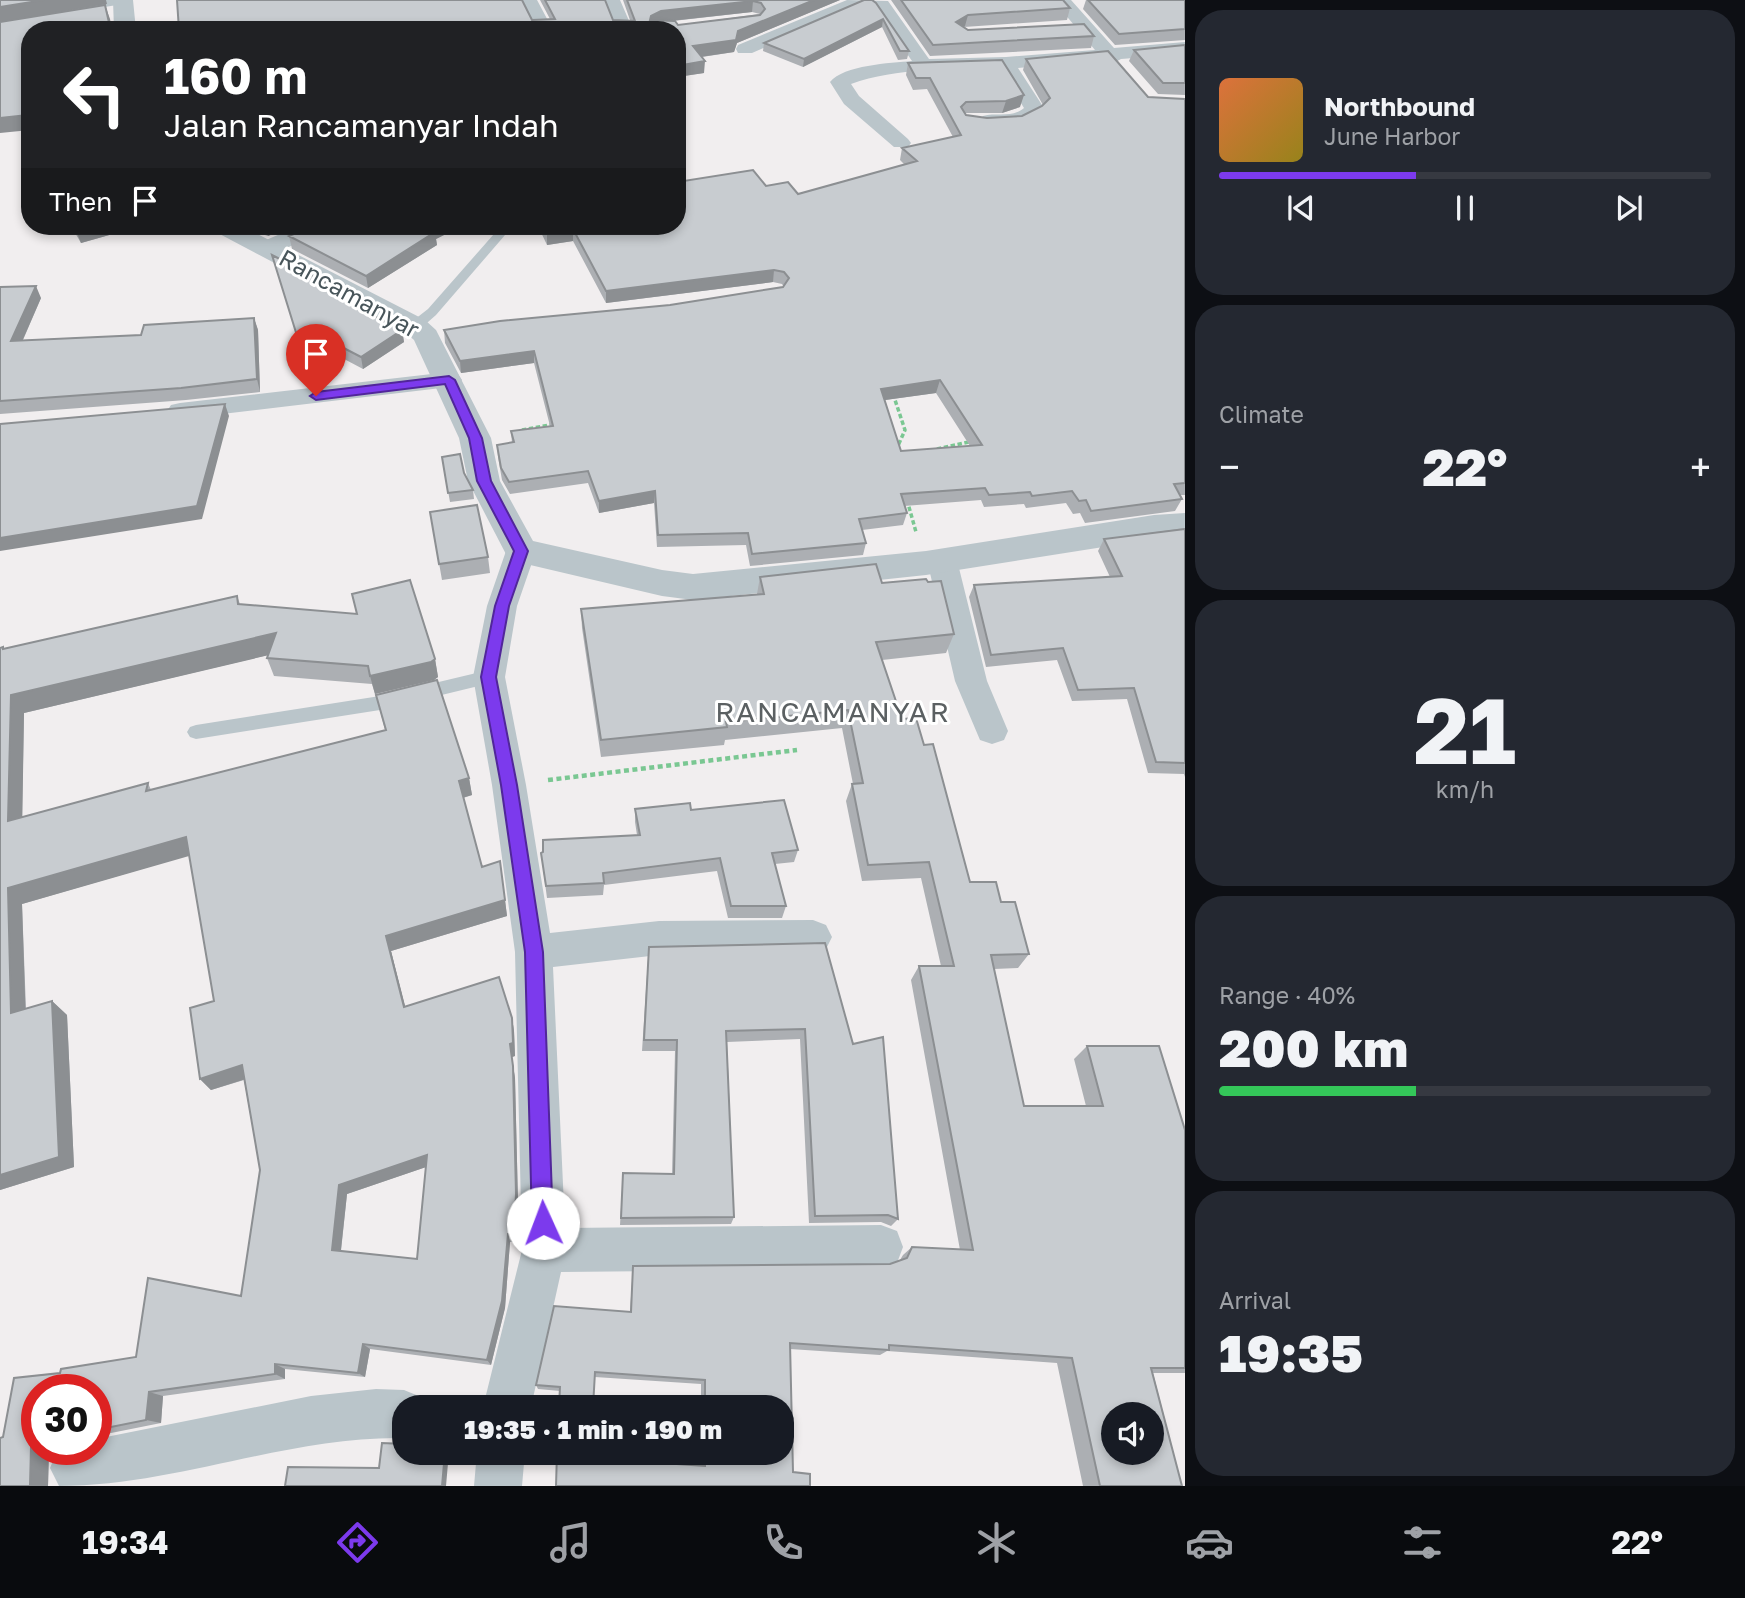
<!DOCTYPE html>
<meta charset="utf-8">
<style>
body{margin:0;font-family:"Golos Text",sans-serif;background:#242831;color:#f1f3f6;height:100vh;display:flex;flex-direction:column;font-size:26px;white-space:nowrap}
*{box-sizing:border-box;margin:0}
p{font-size:23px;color:#9ea1a6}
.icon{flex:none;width:38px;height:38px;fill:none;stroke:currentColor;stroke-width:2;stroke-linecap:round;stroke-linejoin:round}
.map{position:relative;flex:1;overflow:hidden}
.drawer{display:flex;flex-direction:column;gap:10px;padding:10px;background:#0d0f14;width:560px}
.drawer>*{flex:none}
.guide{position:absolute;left:21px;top:21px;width:665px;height:214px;border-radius:28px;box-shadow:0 4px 10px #0003;background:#202124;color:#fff;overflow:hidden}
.controls{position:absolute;left:1101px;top:1402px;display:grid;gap:14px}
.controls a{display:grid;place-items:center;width:63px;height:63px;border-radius:50%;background:#171b24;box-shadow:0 4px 10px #0003;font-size:35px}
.speed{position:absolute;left:21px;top:1374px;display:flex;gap:14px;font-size:35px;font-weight:700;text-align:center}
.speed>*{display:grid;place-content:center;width:91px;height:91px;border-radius:50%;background:#171b24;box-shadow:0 4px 10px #0003;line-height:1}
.speed .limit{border:10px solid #d22;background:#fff;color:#111}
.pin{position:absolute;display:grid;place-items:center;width:60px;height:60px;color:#fff;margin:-72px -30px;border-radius:50% 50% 50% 0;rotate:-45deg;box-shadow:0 0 7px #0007}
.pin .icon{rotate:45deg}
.me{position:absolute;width:77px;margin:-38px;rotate:358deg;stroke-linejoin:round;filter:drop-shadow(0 0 5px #0008)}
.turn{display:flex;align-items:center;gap:24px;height:147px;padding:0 28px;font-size:32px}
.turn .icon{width:91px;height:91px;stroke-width:2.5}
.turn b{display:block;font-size:49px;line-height:60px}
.then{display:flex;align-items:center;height:66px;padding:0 28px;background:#0003;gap:14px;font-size:26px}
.big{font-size:52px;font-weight:800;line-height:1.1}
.drawer .tile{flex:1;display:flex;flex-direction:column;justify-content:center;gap:10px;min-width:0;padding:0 24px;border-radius:28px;background:#242831}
.drawer .dial{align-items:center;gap:0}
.dial b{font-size:91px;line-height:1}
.song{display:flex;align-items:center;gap:21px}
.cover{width:84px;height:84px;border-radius:10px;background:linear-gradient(135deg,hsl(20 70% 55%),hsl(50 70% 35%))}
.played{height:7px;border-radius:4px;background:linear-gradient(90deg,#7c3aed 40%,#363941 40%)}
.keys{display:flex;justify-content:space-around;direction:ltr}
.heat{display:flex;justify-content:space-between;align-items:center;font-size:38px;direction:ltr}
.charge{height:10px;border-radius:5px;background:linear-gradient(90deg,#34c759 40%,#363941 0)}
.trip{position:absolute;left:392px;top:1395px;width:402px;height:70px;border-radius:28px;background:#171b24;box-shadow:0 4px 10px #0003;font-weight:800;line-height:70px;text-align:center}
.dock{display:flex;height:112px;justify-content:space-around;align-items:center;background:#090b0e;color:#9ea1a6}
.dock .icon{width:49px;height:49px}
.dock .on{color:#7c3aed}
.dock b{font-size:32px;color:#f1f3f6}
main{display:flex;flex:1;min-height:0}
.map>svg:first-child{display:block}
</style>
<main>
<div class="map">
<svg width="1185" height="1486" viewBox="0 0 1185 1486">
<rect width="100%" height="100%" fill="#f1eeef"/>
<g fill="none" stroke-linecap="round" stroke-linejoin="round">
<path stroke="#7ac792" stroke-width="3.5" stroke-dasharray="4.5 2.5" stroke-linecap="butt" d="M893,394L905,430L897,448
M522,430L555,424
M937,449L973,441
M907,500L916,532"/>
<path stroke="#7ac792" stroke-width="4.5" stroke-dasharray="5 3.5" stroke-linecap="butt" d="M548,780L797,750"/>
<path fill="#bac5ca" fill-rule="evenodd" d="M501,226L512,227L436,315L420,329H410V323L428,309Z
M489,670L495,672L497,677L495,682L380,710L196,739L190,737L187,732L190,727L196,725L380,696Z"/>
<path fill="#bac5ca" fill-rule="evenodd" d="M84,0H126L117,5L0,24V14Z
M519,0H537L553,30H535Z
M602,0H620L633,30H615Z
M847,0L888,1L929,59L1006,57L1095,50L1053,0H1071L1114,48L1185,42V54L1121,59L1112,64L1104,60L1018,68L1044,108C1030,128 1005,130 983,124L980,120L983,116C997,112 1012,118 1024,108L1000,69C951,70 897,67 851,84L859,96L908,139L911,143L908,147H894L844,104L830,82C844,65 890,63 912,61L876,9L868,3L752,53H738L736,49L738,45Z
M299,226H328L325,231L275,253H259L256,248L259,243Z
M449,372L458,374L462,380L458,386L180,419L171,417L167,411L171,405L180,403Z
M521,540L531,544L536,551L517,606L505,677L526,785L550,933L659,921L813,920L826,925L832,937L826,949L813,954L659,955L553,967L565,1228L881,1225L897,1231L903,1247L897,1263L881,1269L561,1272L531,1407H483L522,1250L515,952L492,785L473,677L487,606L506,551L511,544Z
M942,549L952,552L957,560L987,681L1008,731L1004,740L992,744L980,740L955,681L927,560L932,552Z
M376,1389L404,1390L421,1397L425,1407H404V1438C287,1436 176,1486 59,1486L50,1468L57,1451L96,1449V1439L311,1396Z
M477,1452H525L522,1486H474Z"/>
<path fill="#bac5ca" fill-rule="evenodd" d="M113,0H133L136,30H114Z
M210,226H242L425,320L436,330L491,438L500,481L533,541L662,570L693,574L926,551L1154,515L1185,513V537L1154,539L926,575L693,600L662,596L509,560L468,481L459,438L414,340L405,332L214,231Z"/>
</g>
<path fill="#acafb3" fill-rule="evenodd" d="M540,0H605L613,20H630L623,0H840L737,43L734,52L702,57L704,73L677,77V30L532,20L550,19ZM752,12L760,14L678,25L673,21Z
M872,0L909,51L907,59L898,60L882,27L803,67L763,51L764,43Z
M891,0H1063L1070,8L1067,20L964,27L968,30L1094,36L1091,48L930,56Z
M1086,0H1185V40L1115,45L1083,9Z
M1185,45V95L1158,94L1129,61L1134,50Z
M1026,59L1148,97L1185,99V495H1180L1182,499L1175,511L1085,523L1080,513L1073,514L1066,503L1026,508L1024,504L984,507L981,500L904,506L907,513L903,525L862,530L866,543L863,555L750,566L746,545L657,547L654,503L599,513L588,483L510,494L502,480L498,457L497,445L512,443L511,431L550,426L534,363L461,373L445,343L444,330L670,305L784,287L782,284L773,282L606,303L573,241L547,245L538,226H677L766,186L798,194L905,165L900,160L902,148L953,137L927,89L913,90L906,75L908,63L1020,107L1002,113H965L966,115L987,118L1022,116L1043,105L1023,70ZM936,393L970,446L901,451L885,400Z
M71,226H141L81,243Z
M262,226H293L268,236L265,235Z
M313,226H462L436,239L437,245L368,288L292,249L289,236Z
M272,255L342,291L344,299L402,330L404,342L363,369L314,343L302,351Z
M0,287L41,298L23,340L141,335L254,318L258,330L260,392L186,400L0,414Z
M442,457L464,473L473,490L474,499L450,502Z
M430,512L488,557L490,573L442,580Z
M1185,528V777L1184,774L1148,773L1127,699L1072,701L1057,660L986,667L969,597L974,585L1110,577L1098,551L1104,539Z
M760,577L882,583L954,634L946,653L882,660L902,719L924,745L970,882L1001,902L1029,954L1018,968L994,969L1024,1106H1086L1074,1059L1087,1046L1185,1130V1373H1153L1182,1486H1083L1057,1363L887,1351L880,1355L790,1349L793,1472L633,1461L701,1466V1452H782V1407H701V1384L595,1377L560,1391L538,1389L536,1385L630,1312L633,1266L890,1264L900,1260L903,1255L912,1247L960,1250L911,980L919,966H941L921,878L862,881L846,801L852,784H853L842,728L725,740L724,745L601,757L582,628L581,609L757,594Z
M410,580L435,659L438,677L434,680L375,694L372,684L274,676L267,658L268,655L24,713L22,817L148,783L151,790L385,730L376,695L437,680L469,778L472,795L463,798L482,867L500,861L507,916L391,951L405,1007L499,977L512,1018L514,1031L515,1056L512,1057L515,1078L518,1203L516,1242H510L505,1308L491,1365L370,1349L365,1377L285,1369V1379L163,1396L161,1423L96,1436V1390H37V1449H51H49L48,1486H0V1438L3,1437L14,1378L60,1373L61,1369L136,1357L148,1278L241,1296L260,1170L244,1080L211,1090L200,1079L190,1008L214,1001L189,855L22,904L26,1009L52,1001L67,1015L74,1167L0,1190V648L3,647L4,649L237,596L240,604L357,614L352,594ZM426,1167L417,1259L341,1251L347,1194Z
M635,809L691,810L798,850L794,862L775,864L786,906L782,918H728L717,871L604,885L603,895L547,898L541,853L637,835L635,822Z
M825,943L898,1219L891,1226L881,1222L809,1223L800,1039L727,1042L734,1217L731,1224L620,1225L623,1173L672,1174L675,1051H642L648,959Z"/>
<path fill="#8c8f92" d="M44,0H106L107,4L0,22V7Z
M814,0H840L737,43L734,52L693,58V46L738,31Z
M753,1L752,12L661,22L650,20L651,16L661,11Z
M105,5L110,19L112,30H110Z
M968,15L965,26L954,33L956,22Z
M883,19L882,27L803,67L804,59Z
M705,61L704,73L677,77V66Z
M1024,95L1020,107L1002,113L1006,101Z
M27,115L30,123V130L0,133V118Z
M83,226H141L81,243L75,228Z
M265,226H293L268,236Z
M435,226H462L436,239L437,245L368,288L366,276L429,229Z
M573,229V241L547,245V233Z
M774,270L773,282L606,303V291Z
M36,286L41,298L17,353L11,341Z
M342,291L345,303L335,295Z
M254,318L258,330L260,392L257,379Z
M402,330L404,342L363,369L361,357Z
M311,331L314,343L302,351L298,339Z
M534,351V363L461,373L460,361Z
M940,380L936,393L878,401L881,389Z
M225,404L229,416L202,519L0,551V538Z
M655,491L654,503L599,513V501Z
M276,633L282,652L24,713L22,837L8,821L11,695Z
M435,659L438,677L434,680L375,694L370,676Z
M469,778L472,795L462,798L459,781Z
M186,837L196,854L22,904L26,1026L11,1013L8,888Z
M505,900L507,916L391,951L409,1021L404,1007L386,936Z
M52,1001L67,1015L74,1167L0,1190V1175Z
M512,1018L514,1031L515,1056L512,1057L510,1044Z
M242,1065L252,1077L211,1090L200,1079Z
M513,1066L515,1078L518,1203L516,1242L514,1234Z
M427,1155L432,1165L347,1194L340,1258L332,1250L339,1185Z
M508,1234L510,1242L505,1308L491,1365L487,1360Z
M363,1344L370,1349L365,1377L358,1373Z
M275,1364L285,1369V1379L275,1374Z
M149,1392L163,1396L161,1423L146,1420Z
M31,1447L37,1448V1449H49L48,1486H30Z
M445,1452H449L446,1486H442Z"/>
<path fill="#c8ccd0" stroke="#8c8f92" stroke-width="2" fill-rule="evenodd" d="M0,0H44L0,7Z
M177,0H522L532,20L555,19L545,0H605L613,20L635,21L627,0H814L738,31L736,40L693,46L705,61L677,66V30H179ZM753,1L761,3L765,9L760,15L678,25L675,21L650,20L651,16L661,11Z
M864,0H872L876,3L909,51H900L883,19L804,59L764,43Z
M901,0H1063L1070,8L968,15L956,22L968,30L1084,24L1094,36L933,45Z
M1088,0H1185V29L1119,34Z
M105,5L110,27L124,26L125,30H30V123L27,115L0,118V22Z
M1185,45V83H1163L1134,50Z
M1108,51L1148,97L1185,99V483L1174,484L1182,499L1091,511L1086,500L1079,501L1072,491L1032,496L1030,492L989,495L985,488L901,494L907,513L859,519L866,543L752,554L748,533L658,535L655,491L599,501L588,471L509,482L501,468L497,445L514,442L511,431L553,426L534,351L460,361L444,330L500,321L670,305L783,287L789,278L784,272L774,270L606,291L573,229L547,233L543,226H677V182L753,170L766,186L788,182L798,194L917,161L902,148L961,135L930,78H916L908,63L1002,60L1024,95L1006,101L966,102L961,107L966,115L987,118L1022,116L1042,106L1050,98L1026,59ZM940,380L982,445L901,451L881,389Z
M313,226H435L429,229L435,232L366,276L289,236Z
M272,255L342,291L335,295L402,330L361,357L311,331L298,339Z
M36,286L11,341L141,335L144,325L254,318L257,379L181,388L0,401V287Z
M225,404L197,506L0,538V424Z
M460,454L464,473L473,490L448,493L442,457Z
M477,505L488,557L439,564L430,512Z
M1185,529V763L1156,762L1134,688L1078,690L1063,648L991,655L974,585L1122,576L1104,539Z
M876,564L882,583L926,579L928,582L941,581L954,634L876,642L902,719L916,718L924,745L933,744L970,882H996L1001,902H1015L1029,954L991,955L1024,1106H1103L1087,1046H1159L1185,1130V1368H1151L1182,1486H1100L1072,1358L889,1345V1350L790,1343L793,1472L810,1474V1486H556L557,1452H633V1461L705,1466V1452H782V1407H705V1380L595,1372L593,1407H559L560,1387L536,1385L554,1306L631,1312L633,1266L890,1264L907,1258L912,1247L973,1250L919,966H954L929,862L868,865L852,784L863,783L848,710L726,722L727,727L601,740L581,609L764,594L760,577ZM1113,1414H1152V1452H1113Z
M410,580L435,659L431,662L370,676L368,666L267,658L276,633L11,695L8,821L148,783L146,791L386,730L376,695L437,680L469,778L459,781L482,867L500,861L505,900L386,936L404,1007L499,977L512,1018L513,1043L510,1044L513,1066L516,1194L514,1234H508L502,1301L487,1360L363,1344L358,1373L275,1364V1374L149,1392L146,1420L96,1430V1390H37V1446L31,1447L30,1486H0V1438L3,1437L14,1378L60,1373L61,1369L136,1357L148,1278L241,1296L260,1170L242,1065L200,1079L190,1008L214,1001L186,837L8,888L11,1013L52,1001L59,1157L0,1175V648L3,647V649L237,596L238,604L357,614L352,594ZM427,1155L417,1259L332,1250L339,1185Z
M784,800L798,850L772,853L786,906H731L720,858L603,873L604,883L546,886L541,853L543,852V840L640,835L635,809L690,803L691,810Z
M825,943L853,1044L883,1037L898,1219L888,1215L815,1216L805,1029L726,1031L734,1217L621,1218L623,1173L674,1174L677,1040H644L649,947Z
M382,1443L404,1444V1452H445L442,1486H285L288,1467L379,1468Z"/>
<path fill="#7c3aed" stroke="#51269a" stroke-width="2" d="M449,376L455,380L482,438L491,481L528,551L509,606L496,677L517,785L543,952L553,1223L550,1230L543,1233L535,1230L532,1223L525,952L501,785L481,677L495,606L514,551L477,481L469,438L445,384L316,400L310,396L316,392Z"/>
<g text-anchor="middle" stroke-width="6" stroke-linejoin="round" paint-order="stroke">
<g font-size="24" fill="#48555a" stroke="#fff">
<text transform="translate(349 294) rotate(29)" y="8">Rancamanyar</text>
</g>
<g font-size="28" letter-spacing="2" fill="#5b6062" stroke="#fff">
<text x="833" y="722">RANCAMANYAR</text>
</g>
</g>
</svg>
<div class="controls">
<a><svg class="icon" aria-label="sound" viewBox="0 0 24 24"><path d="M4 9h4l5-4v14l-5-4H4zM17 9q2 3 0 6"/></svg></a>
</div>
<div class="speed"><div class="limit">30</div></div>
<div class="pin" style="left:316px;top:396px;background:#d93025"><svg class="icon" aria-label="arrive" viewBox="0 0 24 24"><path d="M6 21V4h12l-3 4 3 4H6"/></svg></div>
<svg class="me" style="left:543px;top:1223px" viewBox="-20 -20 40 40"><circle r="19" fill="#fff"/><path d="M0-13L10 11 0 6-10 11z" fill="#7c3aed"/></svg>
<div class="trip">19:35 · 1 min · 190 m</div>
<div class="guide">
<div class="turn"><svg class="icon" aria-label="left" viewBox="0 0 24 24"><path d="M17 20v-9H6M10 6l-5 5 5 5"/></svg><div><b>160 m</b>Jalan Rancamanyar Indah</div></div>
<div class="then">Then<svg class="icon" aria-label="arrive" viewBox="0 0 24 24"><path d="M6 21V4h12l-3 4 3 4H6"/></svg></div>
</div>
</div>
<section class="drawer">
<div class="tile">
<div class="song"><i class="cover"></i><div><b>Northbound</b><p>June Harbor</p></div></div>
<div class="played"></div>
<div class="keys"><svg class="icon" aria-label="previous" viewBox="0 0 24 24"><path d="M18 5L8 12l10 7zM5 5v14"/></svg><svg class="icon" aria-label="pause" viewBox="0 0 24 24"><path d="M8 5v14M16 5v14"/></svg><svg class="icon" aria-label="next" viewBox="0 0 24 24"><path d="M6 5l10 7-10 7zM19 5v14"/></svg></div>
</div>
<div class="tile"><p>Climate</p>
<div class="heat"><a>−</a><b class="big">22°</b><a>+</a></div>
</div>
<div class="tile dial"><b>21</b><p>km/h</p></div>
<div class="tile"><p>Range · 40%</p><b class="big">200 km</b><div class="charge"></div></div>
<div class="tile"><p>Arrival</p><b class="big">19:35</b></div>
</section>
</main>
<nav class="dock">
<b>19:34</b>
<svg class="icon on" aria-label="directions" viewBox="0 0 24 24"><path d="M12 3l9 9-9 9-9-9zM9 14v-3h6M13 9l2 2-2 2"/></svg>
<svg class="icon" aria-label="music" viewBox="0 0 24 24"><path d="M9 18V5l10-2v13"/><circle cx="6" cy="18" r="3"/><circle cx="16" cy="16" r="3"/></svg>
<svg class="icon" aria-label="phone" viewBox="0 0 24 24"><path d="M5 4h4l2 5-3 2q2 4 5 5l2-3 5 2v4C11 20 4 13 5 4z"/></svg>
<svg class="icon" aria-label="climate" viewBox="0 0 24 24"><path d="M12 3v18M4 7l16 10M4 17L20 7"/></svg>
<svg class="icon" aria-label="car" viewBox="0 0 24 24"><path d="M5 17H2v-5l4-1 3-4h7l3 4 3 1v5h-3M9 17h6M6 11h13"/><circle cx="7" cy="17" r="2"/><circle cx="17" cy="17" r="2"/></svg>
<svg class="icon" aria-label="filters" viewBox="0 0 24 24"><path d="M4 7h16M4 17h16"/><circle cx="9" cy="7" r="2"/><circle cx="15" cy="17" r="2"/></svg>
<b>22°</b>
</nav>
